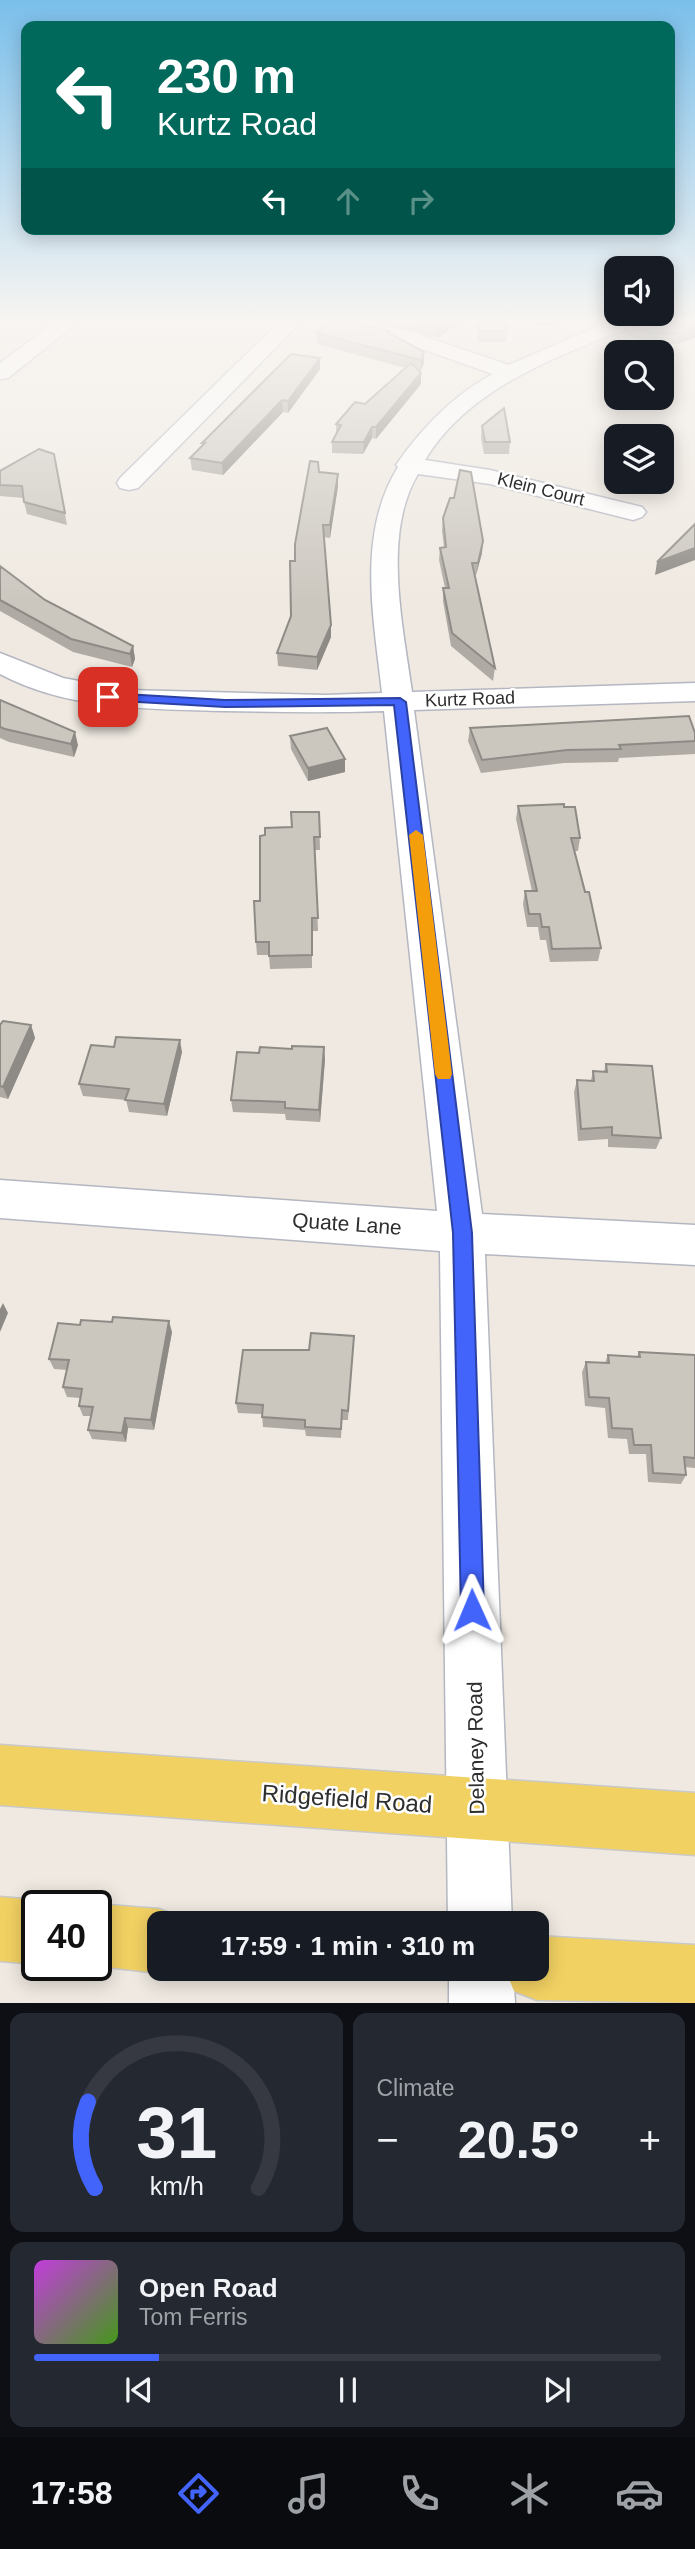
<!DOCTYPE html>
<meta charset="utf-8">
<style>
body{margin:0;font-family:Helvetica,sans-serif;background:#242831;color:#f1f3f6;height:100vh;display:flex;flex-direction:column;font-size:26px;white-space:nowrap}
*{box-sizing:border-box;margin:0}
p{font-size:23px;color:#9ea1a6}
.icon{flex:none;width:38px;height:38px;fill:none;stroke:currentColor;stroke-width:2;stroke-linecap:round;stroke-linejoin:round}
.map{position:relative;height:2003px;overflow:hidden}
.side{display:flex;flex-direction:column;gap:10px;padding:10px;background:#0d0f14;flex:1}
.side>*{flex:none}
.banner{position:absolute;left:21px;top:21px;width:654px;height:214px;border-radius:14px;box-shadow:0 4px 18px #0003;background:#00695c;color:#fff;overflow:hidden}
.controls{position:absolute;left:604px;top:256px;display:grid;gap:14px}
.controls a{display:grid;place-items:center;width:70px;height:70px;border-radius:14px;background:#171b24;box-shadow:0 4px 18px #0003;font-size:35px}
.speed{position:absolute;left:21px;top:1890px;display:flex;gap:14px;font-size:35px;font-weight:700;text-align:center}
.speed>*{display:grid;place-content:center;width:91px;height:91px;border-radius:50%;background:#171b24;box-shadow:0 4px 18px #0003;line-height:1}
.speed .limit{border:4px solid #111;border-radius:10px;background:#fff;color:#111}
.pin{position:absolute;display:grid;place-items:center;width:60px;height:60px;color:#fff;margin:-30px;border-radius:14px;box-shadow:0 4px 10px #0006}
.me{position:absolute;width:77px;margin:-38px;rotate:359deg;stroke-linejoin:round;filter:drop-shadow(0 0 5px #0008)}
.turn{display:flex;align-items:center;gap:24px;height:147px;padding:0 21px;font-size:32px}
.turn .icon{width:91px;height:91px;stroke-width:2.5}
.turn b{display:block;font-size:49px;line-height:60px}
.lanes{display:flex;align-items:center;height:66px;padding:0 21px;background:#0003;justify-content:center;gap:35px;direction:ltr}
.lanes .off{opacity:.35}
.big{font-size:52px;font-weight:600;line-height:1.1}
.side .card{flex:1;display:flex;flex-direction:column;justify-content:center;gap:10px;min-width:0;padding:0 24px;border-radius:14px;background:#242831}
.side .dial{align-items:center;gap:0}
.dial svg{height:182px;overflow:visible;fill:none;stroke:#363941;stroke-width:7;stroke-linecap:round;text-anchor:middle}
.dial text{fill:#f1f3f6;stroke:none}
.song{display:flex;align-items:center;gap:21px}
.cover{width:84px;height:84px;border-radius:10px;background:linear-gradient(135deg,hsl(290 70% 55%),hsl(100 70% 35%))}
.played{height:7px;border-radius:4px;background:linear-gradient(90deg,#4264fb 20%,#363941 20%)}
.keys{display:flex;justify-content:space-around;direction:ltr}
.heat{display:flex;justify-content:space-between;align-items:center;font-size:38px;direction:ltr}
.side .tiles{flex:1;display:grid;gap:10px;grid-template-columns:1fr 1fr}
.card:last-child{grid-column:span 2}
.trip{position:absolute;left:147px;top:1911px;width:402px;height:70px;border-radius:14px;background:#171b24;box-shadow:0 4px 18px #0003;font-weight:600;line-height:70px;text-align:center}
.tabs{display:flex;height:112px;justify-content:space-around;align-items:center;background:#090b0e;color:#9ea1a6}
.tabs .icon{width:49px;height:49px}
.tabs .selected{color:#4264fb}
.tabs b{font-size:32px;color:#f1f3f6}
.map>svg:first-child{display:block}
</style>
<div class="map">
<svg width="695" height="2003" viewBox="0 0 695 2003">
<rect width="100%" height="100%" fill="#efe9e1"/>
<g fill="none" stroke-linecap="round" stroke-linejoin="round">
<defs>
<path id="minor" d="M55,322H78L8,378L0,379V363Z
M279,322H301L138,488L129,490L120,488L117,483L120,478Z
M331,322H369L411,332L509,365L608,322H638L635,326C559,355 469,387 425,460L490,470L642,507L646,512L642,517L633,520L490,484L418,474C382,534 403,626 412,692L695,683V701L414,710L482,1214L695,1225V1265L485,1254L512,1923H448L440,1251L0,1218V1180L437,1211L384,711C330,713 277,712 224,711C149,709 67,710 0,674V653L63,678L127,690L326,695L382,693C374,619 356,535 398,467L396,465C421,429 453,395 493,374L405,343L334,326Z
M449,1969H513L515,2003H449Z"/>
<path id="major" d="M0,1745L695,1793V1855L0,1805Z
M0,1897L37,1900L51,1906H37V1964L0,1961Z
M96,1904L159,1909L182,1918L184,1923H159V1969H170L159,1973L89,1965H96V1906H92Z
M537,1936L695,1945V2003L537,2000L514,1991L505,1969H537Z"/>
</defs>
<use href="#minor" stroke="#b4b7c1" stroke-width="3"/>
<use href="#major" stroke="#c9c9c9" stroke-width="3"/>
<use href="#minor" fill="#fff" fill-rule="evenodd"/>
<use href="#major" fill="#f2d163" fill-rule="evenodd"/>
</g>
<path fill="#afaba4" d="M381,322H460L437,338Z
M476,322H506L507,331L506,342H478Z
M532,322H561L542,327Z
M625,322H695L677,344H648L623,333Z
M391,331V334L424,363L420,372L421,384L376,439L372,438L363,454L332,453V442L336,435V424L365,404L405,368L317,344L316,333Z
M320,369L288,413L283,412L223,475L192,470L190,458L202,445V443Z
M482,426L510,442L509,454H484L481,438Z
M54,454L67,525L27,514L23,498L0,496V471Z
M319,472L338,486L330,538L324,537L331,637L317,670L278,666L277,653L291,616L295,561Z
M443,518L482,553L476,575H475L495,668L493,681L451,646L443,601V588H445L439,560L440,548L444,547L442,531Z
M0,566L45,600L133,646L135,659L132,667L73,652L0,611Z
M0,700L78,745L74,757L9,742L0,738Z
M470,728L695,733V754L619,758L618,762L564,763L481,773L468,741Z
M290,736L345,759V772L308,781L291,749Z
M518,806L564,807L580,838L578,851H575L601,948L598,961L550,962L546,940H540L538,927H527L523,904L525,891H532L516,819Z
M319,812L320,850H315L318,931H312V968L270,969L269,955H257L256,942L265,835L292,827Z
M0,1025H31L35,1038L8,1099L0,1097Z
M182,1052L167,1116L129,1112L126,1100L83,1096L79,1084Z
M325,1059L320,1122L286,1120L285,1114L233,1112L231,1100Z
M606,1064L661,1138L656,1149L608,1147V1139L578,1141L574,1092L577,1080H591L593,1071H604Z
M172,1332L154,1430L128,1428L126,1442L92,1439L88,1430L91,1416H83L79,1406L80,1398L67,1397L63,1387L67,1370L54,1369L49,1359Z
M353,1346L348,1420H342L341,1438L306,1436L305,1430L263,1427L262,1414L238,1413L236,1403L309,1350Z
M639,1352L695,1355V1468L685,1467L686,1475L681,1484L648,1482L646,1454H629L627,1439L608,1438L605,1408L585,1406L582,1372L586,1362L605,1363L608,1355L637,1357Z"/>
<path fill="#8e8b86" d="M445,322H460L437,338L438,327Z
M543,322H561L542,327Z
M695,328V338L677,344L679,333Z
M424,352V363L420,372L421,360Z
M320,358V369L288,413V401Z
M421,373V384L376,439V427Z
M282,400L283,412L223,475L222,463Z
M372,427V438L363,454L364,442Z
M338,474V486L330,538V525Z
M483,541L482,553L476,575L478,563Z
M695,548V560L655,575L657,562Z
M331,625V637L317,670V657Z
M133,646L135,659L132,667L130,654Z
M75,732L78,745L74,757L71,744Z
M345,759V772L308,781V768Z
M31,1025L35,1038L8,1099L3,1087Z
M180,1040L182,1052L167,1116L164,1104Z
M324,1047L325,1059L320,1122L319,1110Z
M3,1303L8,1313L0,1332V1309Z
M169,1321L172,1332L154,1430L151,1420Z
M125,1418L128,1428L126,1442L122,1433Z"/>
<path fill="#cbc7bf" stroke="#8e8b86" stroke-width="2" d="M329,322H354L391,331H386L424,352L421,360L316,333Z
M421,322H445L438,327Z
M478,322H506L507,331H478Z
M625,322H695V328L679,333H650Z
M291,354L320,358L288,401L282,400L222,463L190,458L205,443H202Z
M411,363L421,373L376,427H372L364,442H332L341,425L336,424L355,402L365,404Z
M504,408L510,442H485L482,426Z
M39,449L54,454L65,513L24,502L22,486L0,485V471Z
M310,461L318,462L319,472L338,474L330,525H323L331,625L317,657L277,653L291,616L290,561H295V544Z
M460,470L471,472L483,541L478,563H472L495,668L452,633L443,588H449L440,548L446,547L443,518L450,498H454Z
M695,524V548L657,562Z
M0,566L45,600L133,646L130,654L71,639L0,600Z
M0,700L75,732L71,744L5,729L0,727Z
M689,716L695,733V741L619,745L621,749L567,750L482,760L470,728Z
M327,728L345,759L308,768L290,736Z
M564,804V807H575L580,838H571L585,892H589L601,948L552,949L549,927H542L540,914H529L525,891H537L518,806Z
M291,812H319L320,837H314L318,918H312V955L269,956V942H256L254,901H260V836L265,835V828L292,827Z
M3,1021L31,1025L3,1087L0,1086V1025Z
M116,1037L180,1040L164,1104L125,1100L129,1089L79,1084L91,1045L114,1047Z
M292,1046L324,1047L319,1110L285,1108V1102L231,1100L237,1052L259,1053L260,1047L292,1049Z
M606,1064L652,1066L661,1138L612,1135V1127L581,1129L577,1080L594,1081L593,1071L607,1072Z
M113,1317L169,1321L151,1420L125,1418L122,1433L88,1430L93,1407L79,1406L82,1389L63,1387L69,1360L49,1359L58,1323L80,1325L81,1320L112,1322Z
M311,1333L354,1336L348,1411L342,1410L341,1429L305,1427V1420L262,1417L263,1405L236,1403L243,1350H309Z
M639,1352L695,1355V1458L684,1457L686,1475L653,1473L651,1445H634L632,1429L612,1428L609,1398L589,1397L586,1362L609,1363L608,1355L640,1357Z"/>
<linearGradient id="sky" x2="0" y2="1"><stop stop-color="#7abfeb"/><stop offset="0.53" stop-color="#f8f5f2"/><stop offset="1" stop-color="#f8f5f2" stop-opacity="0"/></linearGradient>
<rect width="695" height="603" fill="url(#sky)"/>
<path fill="#4264fb" stroke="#2b41a3" stroke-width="2" d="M108,693L225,700L400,698L406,702L472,1233L484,1610L481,1618L472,1621L464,1618L461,1610L453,1233L394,705L225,707L104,700L102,697Z"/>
<path fill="#f59e0b" d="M416,830L423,835L452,1074L450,1079H438L435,1074L409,835Z"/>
<g text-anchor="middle" stroke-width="5" stroke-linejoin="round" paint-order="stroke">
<g font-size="18" fill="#2e2e2e" stroke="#fff">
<text transform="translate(541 489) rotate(14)" y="6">Klein Court</text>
<text transform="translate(470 699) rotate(-2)" y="6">Kurtz Road</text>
</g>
<g font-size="21" fill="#2e2e2e" stroke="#fff">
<text transform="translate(347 1224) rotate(4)" y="7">Quate Lane</text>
<text transform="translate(476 1748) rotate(-91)" y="7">Delaney Road</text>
</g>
<g font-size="24" fill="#2e2e2e" stroke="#fff">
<text transform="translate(347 1799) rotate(4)" y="8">Ridgefield Road</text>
</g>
</g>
</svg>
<div class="controls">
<a><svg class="icon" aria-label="sound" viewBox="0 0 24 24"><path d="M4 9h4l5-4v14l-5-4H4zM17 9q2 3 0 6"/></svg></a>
<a><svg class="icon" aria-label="search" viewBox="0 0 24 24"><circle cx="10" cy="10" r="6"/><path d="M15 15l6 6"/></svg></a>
<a><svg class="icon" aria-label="layers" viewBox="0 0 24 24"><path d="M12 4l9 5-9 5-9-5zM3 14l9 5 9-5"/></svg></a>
</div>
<div class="speed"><div class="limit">40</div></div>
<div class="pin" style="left:108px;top:697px;background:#d93025"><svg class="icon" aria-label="arrive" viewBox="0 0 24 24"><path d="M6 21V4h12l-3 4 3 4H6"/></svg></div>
<svg class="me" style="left:472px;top:1610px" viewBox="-20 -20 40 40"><path d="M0-17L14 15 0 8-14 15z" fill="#4264fb" stroke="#fff" stroke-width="4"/></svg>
<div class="trip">17:59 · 1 min · 310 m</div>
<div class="banner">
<div class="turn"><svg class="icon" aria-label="left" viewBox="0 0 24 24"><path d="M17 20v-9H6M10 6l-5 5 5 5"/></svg><div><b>230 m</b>Kurtz Road</div></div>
<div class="lanes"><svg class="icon" aria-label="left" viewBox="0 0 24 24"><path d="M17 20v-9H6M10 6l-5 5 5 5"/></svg><svg class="icon off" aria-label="ahead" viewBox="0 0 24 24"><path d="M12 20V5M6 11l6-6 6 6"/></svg><svg class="icon off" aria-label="right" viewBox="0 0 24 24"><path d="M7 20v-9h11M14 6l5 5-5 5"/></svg></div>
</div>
</div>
<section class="side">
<div class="tiles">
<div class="card dial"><svg viewBox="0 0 100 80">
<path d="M14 69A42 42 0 1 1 86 69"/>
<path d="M14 69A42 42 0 0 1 11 31" stroke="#4264fb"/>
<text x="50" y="56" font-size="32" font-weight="700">31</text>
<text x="50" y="72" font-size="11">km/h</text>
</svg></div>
<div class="card"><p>Climate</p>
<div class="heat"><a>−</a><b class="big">20.5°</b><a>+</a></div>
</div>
<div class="card">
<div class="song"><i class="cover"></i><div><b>Open Road</b><p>Tom Ferris</p></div></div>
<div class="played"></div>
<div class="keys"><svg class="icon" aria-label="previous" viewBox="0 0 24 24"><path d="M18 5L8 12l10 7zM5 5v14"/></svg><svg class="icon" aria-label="pause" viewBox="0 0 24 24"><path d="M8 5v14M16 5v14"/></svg><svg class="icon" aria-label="next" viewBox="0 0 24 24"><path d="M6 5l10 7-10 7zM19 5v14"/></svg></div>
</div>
</div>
</section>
<nav class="tabs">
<b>17:58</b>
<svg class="icon selected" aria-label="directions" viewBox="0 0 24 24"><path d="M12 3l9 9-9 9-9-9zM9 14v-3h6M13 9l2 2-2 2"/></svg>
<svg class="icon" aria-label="music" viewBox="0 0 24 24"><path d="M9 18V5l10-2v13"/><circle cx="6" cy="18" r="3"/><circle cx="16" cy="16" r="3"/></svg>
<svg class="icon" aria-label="phone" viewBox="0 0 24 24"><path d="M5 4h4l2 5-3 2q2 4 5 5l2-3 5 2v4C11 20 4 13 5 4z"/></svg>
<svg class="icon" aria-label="climate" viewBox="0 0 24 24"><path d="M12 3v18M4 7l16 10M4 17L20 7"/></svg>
<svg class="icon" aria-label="car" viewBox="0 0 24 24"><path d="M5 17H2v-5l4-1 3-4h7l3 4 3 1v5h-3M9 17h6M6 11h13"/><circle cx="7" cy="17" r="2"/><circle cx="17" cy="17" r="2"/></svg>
</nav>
